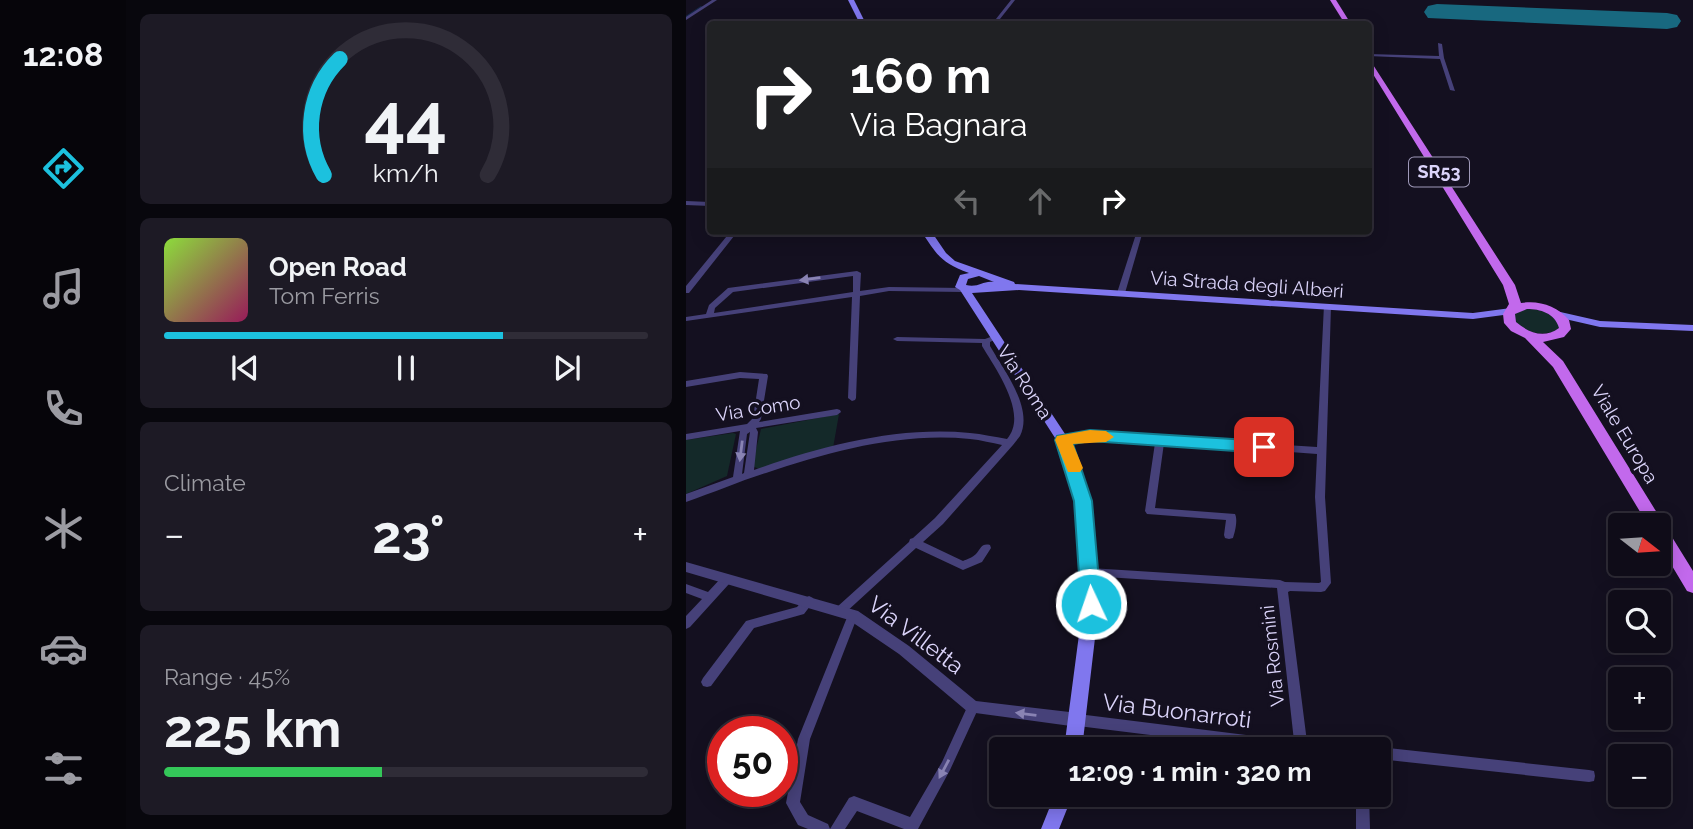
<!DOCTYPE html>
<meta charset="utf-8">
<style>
body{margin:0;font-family:Raleway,sans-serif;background:#1d1a25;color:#f1f3f6;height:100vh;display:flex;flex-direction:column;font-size:26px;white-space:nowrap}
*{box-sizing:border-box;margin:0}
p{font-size:23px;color:#9b9ba2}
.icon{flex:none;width:38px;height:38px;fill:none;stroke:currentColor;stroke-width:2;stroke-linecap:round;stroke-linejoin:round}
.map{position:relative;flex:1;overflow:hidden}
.side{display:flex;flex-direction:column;gap:14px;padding:14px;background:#08070d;width:560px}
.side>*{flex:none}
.top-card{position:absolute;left:21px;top:21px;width:665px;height:214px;border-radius:7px;box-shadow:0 4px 18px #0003,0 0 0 2px #2f2c37;background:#202124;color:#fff;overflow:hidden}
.needle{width:46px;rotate:107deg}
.buttons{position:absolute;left:922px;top:513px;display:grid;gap:14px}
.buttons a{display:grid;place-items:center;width:63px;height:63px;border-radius:7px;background:#0f0c18;box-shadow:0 4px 18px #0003,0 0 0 2px #2f2c37;font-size:35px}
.speed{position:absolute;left:21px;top:716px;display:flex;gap:14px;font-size:35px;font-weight:700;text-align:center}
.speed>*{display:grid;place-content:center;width:91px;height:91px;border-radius:50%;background:#0f0c18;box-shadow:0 4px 18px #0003,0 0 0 2px #2f2c37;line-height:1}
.speed .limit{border:10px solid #d22;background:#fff;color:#111}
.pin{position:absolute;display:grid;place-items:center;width:60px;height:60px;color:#fff;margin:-30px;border-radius:14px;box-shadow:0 4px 10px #0006}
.me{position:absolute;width:77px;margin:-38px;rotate:357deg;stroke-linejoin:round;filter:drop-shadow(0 0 5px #0008)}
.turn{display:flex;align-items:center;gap:24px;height:147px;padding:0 28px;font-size:32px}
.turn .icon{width:91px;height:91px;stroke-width:2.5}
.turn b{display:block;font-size:49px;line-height:60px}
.lanes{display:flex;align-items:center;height:66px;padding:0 28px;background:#0003;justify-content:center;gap:35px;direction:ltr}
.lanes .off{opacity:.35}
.big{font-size:52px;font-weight:700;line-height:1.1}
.side .card{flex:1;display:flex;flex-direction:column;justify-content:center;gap:10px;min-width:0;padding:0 24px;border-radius:10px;background:#1d1a25}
.side .dial{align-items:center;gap:0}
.dial svg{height:182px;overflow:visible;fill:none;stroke:#2f2c37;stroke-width:7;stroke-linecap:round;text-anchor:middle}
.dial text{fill:#f1f3f6;stroke:none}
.song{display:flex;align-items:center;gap:21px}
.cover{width:84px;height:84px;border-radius:10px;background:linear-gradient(135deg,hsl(90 70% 55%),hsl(330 70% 35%))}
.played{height:7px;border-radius:4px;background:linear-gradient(90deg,#1cc1de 70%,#2f2c37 70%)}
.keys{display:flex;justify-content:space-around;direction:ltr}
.heat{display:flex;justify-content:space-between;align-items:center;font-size:38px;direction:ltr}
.charge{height:10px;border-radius:5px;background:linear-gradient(90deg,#34c759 45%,#2f2c37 0)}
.trip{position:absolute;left:303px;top:737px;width:402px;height:70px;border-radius:7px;background:#0f0c18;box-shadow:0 4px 18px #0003,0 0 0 2px #2f2c37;font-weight:700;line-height:70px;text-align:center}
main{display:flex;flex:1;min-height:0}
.tabs{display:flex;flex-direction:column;width:126px;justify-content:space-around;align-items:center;background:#06050a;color:#9b9ba2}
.tabs .icon{width:49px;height:49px}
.tabs .active{color:#1cc1de}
.tabs b{font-size:32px;color:#f1f3f6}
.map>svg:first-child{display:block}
</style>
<main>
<nav class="tabs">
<b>12:08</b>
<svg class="icon active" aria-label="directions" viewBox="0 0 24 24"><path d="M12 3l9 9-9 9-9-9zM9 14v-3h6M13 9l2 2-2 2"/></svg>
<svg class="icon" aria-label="music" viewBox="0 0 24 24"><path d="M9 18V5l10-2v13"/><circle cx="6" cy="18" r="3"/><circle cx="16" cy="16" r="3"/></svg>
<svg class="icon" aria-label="phone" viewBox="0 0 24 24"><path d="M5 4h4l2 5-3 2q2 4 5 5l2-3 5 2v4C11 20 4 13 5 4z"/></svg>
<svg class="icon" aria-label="climate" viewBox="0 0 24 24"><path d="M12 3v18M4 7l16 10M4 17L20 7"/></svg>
<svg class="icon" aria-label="car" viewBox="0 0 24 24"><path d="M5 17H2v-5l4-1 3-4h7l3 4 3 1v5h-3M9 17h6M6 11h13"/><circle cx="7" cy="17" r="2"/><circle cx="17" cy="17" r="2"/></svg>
<svg class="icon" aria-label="filters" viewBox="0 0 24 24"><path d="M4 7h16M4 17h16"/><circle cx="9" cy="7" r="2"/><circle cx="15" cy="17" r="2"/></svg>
</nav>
<section class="side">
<div class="card dial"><svg viewBox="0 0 100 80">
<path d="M14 69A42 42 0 1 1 86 69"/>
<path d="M14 69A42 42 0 0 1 21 18" stroke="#1cc1de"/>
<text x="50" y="56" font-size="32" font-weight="700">44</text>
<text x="50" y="72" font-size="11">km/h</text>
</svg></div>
<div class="card">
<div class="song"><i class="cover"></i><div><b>Open Road</b><p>Tom Ferris</p></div></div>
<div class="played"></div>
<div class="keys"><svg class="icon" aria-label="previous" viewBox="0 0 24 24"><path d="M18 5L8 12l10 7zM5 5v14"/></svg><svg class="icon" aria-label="pause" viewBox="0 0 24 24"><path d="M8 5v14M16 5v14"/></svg><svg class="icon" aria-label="next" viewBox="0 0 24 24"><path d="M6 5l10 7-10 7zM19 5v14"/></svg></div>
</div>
<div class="card"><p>Climate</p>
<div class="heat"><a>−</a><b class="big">23°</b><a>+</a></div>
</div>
<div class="card"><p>Range · 45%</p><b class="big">225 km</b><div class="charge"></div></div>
</section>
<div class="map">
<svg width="1007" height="829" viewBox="0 0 1007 829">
<rect width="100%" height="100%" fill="#141020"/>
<path fill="#142929" d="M841,308L861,312L875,325L872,331C855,335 844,334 830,323L828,314Z
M153,414L147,448L73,469L66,466L75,429Z
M47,433L50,434L41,476L0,494V440Z"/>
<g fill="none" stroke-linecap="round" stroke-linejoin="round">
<path stroke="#152645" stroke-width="2" d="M0,17L15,7"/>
<path fill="#18687f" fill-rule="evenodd" d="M751,4L981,13L991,15L995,21L991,27L981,29L742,18L738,12L742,6Z"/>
<path fill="#464179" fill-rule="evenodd" d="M26,0H31L0,20V17Z
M325,0H329L310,24H306Z
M752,43L756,44L758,58L769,91L764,90L754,59L682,56V54L753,56Z
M0,201L24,202V206L0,205Z
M45,231H52L3,293H0V286Z
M451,231H457L439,293L435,295H432L431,293Z
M171,271L175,273L174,291L203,287L278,288L282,290L278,292L203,291L174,296L170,398L169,400L166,401L162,398L166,297L0,321V317L20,314L23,305L42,288ZM167,276V292L28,313L29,308L47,292Z
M638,305H644L645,307L639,497L645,583L639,591L635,592L604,591L602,592L621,742L629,745L631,749H577L392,726L388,724L386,720L388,716L392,714L608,741L591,588L404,576L400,575L399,572L400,569L404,568L594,580L599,582L633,583L635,582L629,497L631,454L478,443L469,508L549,514C552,520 549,532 547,538L543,539L539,538L538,535L540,520L461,514L459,511L469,443L404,438L377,443L372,440L377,437L404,432L631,447Z
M310,335L314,337L304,342V346C317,369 348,408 334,436C332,439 329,442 327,445L257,524L237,542L277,561C281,559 286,558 290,554C295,549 295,543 304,545L305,548L296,562L277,570L230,548L159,613L155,615L151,613L150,610L151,607L223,542L224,539L227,538L249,518L316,445C306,443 295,440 284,439C216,432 145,451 80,473C54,481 27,493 0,502V494L47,477L54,431L0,440V434L61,424L67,418L73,379L54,378L0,387V381L54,372L81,374L82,376L75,419L73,422L151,409L154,410L155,412L151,415L70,428L72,432L68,470C136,446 211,426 284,433C296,434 309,437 321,439C343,414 309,368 296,346V343L211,341L207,339L211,337L299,339ZM64,432L58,473L56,474L61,434Z
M39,577L43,578L44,581L43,584L4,627L0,629V616L16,599L0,593V584L22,592L35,578Z
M123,596L127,598L128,601L118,614L68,628L25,686L21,687L17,686L15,682L17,678L60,621L111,607L119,598Z
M167,610L171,612L172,615L124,739L114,802L122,815L142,824L144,829H122L112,825L100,803L112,739L162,615L163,612Z
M287,701L291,703L293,707L264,770L232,829H218L171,811L159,829H144L163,798L168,796L224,817L256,762L283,703Z
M693,747L903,770L908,771L909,776L908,781L903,782L693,759V749H688Z
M670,794H683L684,829H670Z"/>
<path fill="#464179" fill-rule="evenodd" d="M0,562L172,611L223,646L290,701L392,713L397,715L399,720L397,725L392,727L282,712L213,654L163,620L0,572Z"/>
<path fill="#8077ee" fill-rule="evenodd" d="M162,0H168L180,24H174Z
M235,231H245L260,253L269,261L328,282L329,284L787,313L825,308L830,311L825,314L787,319L333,290L286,293L383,440L404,501L413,604L396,749H378L397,604L390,501L371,441L274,290L269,287L274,275L283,273C254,262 252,256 235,231ZM293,276L308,282C297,280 293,288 280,285L282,279Z
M870,311L914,321L1007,325V331L914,327L866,316L865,314Z
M369,794H387L373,829H355Z"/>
<path fill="#c269ec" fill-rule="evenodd" d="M644,0H650L665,24H659Z
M682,57L829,285L835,303C853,300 871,306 883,320L885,329L878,337L857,342L877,361L1007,571V593L1001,591L973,544V525H962L867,367L839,338L825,331L818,323L817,314L823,304L817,285L682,66ZM841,309C854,309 869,313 873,328C858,339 843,333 830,322L829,314Z"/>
</g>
<defs><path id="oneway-solid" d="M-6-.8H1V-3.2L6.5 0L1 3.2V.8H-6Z" transform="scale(1.75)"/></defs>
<g fill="#8983b3">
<use href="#oneway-solid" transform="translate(124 279) rotate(173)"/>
<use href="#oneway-solid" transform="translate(55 451) rotate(97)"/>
<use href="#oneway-solid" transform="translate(340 714) rotate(-173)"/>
<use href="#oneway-solid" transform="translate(258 769) rotate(118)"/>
</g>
<path fill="#1cc1de" stroke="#127d90" stroke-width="2" d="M404,430L578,441L586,447L578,453L404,441L387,444L406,501L415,604L412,610L405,613L398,610L395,604L388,501L369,440L371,436Z"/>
<path fill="#f59e0b" d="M404,430L420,431L428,437L420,442L387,444L397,468L394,472H382L369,440L371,436Z"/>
<g text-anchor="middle" stroke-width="7" stroke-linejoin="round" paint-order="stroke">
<rect fill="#141020" stroke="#9f99b9" stroke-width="2" x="723" y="157.5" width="60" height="29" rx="5"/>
<g font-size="18" font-weight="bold" fill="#dbd4fa">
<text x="753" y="178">SR53</text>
</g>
<g font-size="19" fill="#dbd4fa" stroke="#141020">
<text transform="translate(561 284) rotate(4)" y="7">Via Strada degli Alberi</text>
<text transform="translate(339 382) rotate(57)" y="7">Via Roma</text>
<text transform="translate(72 408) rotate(-9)" y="7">Via Como</text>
<text transform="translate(939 434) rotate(59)" y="7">Viale Europa</text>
<text transform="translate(586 656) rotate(-96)" y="7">Via Rosmini</text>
</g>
<g font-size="23" fill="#dbd4fa" stroke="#141020">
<text transform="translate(230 635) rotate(37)" y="8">Via Villetta</text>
<text transform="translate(491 711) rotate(7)" y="8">Via Buonarroti</text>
</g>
</g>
</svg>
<div class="buttons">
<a><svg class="needle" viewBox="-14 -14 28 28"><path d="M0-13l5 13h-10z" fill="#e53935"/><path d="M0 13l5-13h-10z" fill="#9b9ba2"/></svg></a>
<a><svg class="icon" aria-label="search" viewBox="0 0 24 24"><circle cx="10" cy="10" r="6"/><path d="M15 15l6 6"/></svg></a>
<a>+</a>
<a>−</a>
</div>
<div class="speed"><div class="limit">50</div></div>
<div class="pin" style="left:578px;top:447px;background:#d93025"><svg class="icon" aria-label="arrive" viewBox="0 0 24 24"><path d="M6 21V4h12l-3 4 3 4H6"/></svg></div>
<svg class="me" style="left:405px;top:604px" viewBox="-20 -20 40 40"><circle r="17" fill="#1cc1de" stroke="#fff" stroke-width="3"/><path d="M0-11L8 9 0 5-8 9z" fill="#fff"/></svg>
<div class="trip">12:09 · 1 min · 320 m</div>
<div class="top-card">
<div class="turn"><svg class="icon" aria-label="right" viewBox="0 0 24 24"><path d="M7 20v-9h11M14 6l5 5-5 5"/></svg><div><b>160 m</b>Via Bagnara</div></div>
<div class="lanes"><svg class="icon off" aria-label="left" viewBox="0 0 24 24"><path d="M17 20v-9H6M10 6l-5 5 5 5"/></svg><svg class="icon off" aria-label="ahead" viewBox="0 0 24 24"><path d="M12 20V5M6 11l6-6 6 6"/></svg><svg class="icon" aria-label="right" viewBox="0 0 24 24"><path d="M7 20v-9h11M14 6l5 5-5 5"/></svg></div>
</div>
</div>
</main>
